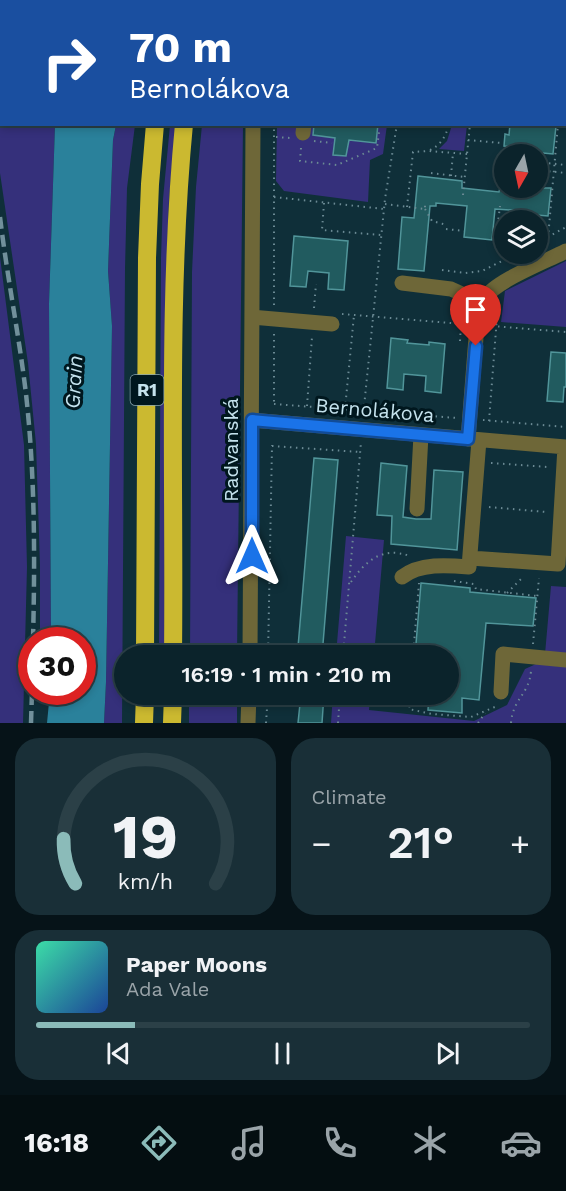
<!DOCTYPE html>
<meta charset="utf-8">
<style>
body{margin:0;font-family:"Work Sans",sans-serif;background:#192f37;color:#f1f3f6;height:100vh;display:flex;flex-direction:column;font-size:22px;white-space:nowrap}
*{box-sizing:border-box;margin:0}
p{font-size:20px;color:#9aa4a9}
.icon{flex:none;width:33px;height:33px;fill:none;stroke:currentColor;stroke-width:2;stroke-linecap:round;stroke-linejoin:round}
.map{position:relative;height:723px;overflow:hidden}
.panel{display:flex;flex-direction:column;gap:15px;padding:15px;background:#061318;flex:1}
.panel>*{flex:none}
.hud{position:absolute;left:0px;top:0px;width:567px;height:126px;box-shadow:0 3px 9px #0003,0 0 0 2px #2b4047;background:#1a4fa0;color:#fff;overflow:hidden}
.needle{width:39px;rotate:189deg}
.controls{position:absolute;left:494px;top:144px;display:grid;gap:12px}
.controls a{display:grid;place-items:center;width:54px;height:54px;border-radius:50%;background:#0b232b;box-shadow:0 3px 9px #0003,0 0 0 2px #2b4047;font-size:30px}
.speed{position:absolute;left:18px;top:627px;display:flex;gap:12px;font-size:30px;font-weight:700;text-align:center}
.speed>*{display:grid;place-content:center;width:78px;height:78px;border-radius:50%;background:#0b232b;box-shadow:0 3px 9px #0003,0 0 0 2px #2b4047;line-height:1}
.speed .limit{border:9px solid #d22;background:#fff;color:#111}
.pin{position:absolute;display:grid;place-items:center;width:51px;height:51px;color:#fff;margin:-62px -26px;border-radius:50% 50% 50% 0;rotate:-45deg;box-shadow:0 0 6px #0007}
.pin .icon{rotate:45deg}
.me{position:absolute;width:66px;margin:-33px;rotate:0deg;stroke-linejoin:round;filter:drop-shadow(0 0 4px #0008)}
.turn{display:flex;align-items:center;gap:21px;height:126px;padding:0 30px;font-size:27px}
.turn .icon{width:78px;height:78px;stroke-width:2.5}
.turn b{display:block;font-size:42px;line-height:51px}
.big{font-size:45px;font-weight:600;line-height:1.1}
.panel .widget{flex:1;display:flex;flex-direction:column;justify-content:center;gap:9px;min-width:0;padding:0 21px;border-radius:24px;background:#192f37}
.panel .dial{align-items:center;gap:0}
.dial svg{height:156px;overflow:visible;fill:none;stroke:#2b4047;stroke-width:7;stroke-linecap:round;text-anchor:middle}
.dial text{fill:#f1f3f6;stroke:none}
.song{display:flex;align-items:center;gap:18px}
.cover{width:72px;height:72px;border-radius:9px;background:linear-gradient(135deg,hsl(160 70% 55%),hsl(220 70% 35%))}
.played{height:6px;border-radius:3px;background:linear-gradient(90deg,#8bbbb9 20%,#2b4047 20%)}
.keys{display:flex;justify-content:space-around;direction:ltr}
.heat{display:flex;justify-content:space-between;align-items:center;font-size:33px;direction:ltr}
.panel .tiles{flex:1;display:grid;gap:15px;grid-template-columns:1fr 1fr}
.widget:last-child{grid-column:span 2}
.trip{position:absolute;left:114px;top:645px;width:345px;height:60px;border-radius:30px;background:#0b232b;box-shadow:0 3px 9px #0003,0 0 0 2px #2b4047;font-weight:600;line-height:60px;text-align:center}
.dock{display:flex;height:96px;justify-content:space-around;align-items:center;background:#040e11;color:#9aa4a9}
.dock .icon{width:42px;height:42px}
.dock .current{color:#8bbbb9}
.dock b{font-size:27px;color:#f1f3f6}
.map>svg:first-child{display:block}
</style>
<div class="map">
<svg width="566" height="723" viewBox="0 0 566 723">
<rect width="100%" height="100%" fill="#0f2f39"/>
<path fill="#35307b" d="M0,0H69L2,2V124L55,125L49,304L51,640H40V565L36,444L28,363L0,173Z
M176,124L169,199L167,258L165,655L159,656L161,258L163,199L170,125Z
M116,125H135L127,188L125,269L122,723H104L106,682L112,326L108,271L113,140Z
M202,125H243L237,655H190L192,272L196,187Z
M277,125H387L383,154L370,160L368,202L284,191L276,181Z
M452,125H467L464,151L439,149L447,141Z
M0,257L24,445L27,567L23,723H0Z
M566,261V327L501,322L505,291Z
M346,536L384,540L374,655H336Z
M551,586L566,587V656L545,654Z
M536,664L566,667V723H331L333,694L370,695L369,710L474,721L507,705L525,669Z
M189,695H237V723H189Z"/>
<path fill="#2a819b" d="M55,125H116L113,140L108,271L112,326L106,682L104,723H47L50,692H82V640H51L49,304Z"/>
<path fill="#215b5f" stroke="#51959a" stroke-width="1.5" d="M314,124H378L376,143L349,140L346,156L333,155L335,138L313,135Z
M510,124L556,126L553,154L532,152V149L504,146L505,134L509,135Z
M418,176L462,181V188L499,192L500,188H551L548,216L525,214L526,211L495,209L492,240L464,237L467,206L436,203V206H430L424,271L398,269L402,217L414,218Z
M294,236L348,241L344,290L328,289L329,273L308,271L306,287L290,286Z
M391,338L408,340L407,343L429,345V342L445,344L441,393L425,391L426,376L404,374L403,390L387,388Z
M551,352L566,353V387H564L563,402L547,401Z
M314,458L338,460L322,656H304L305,647H298Z
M381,463L407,466L403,517L416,519H431L434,470L463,472L457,550L391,544L392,516L377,515Z
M421,583L470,588V592L536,598L533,626L486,623L479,700L462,698V713L428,710L429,694H448V656H415Z
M301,694H324L322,723H298Z"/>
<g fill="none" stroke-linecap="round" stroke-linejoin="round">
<path stroke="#6b8a94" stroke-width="2" stroke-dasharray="1.5 4.5" stroke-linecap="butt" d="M326,0L334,2
M412,0L414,2
M154,2V0
M284,2L285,0
M322,2L324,0
M385,2L386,0
M416,2L417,0
M436,2L437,0
M495,2V0
M557,2V0
M276,137L291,138
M468,140L501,143
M314,141L332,143
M301,148L300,161L337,165L377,148L380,124
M430,150C441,145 446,136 449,124
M537,162L566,165
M544,163V154
M537,170L566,173
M431,173L464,177
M451,176L453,153
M463,195L470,124
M274,197L384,209
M324,203L322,230L381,235
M385,204L425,209V205
M407,207L413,152L428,151L467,154
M425,209L432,221L447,225
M499,219L511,220
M537,223L549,225
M538,224L539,215
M446,229L464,231
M493,231L504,232
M497,231L500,206
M548,238L558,124
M537,243L566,227
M442,270L465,273L482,271L516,254
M274,305V124
M314,308L316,284
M342,314L462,324
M492,326L566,332
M274,334V404
M460,341L462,308
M274,404L457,418
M307,406L312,337
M345,409L354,315
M363,417L385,199L397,124
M483,420L566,427
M489,421L498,304
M491,463L548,467
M489,507L546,512
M454,581L474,584L476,589L537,596
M351,582C362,566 376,551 397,553C403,554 406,554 410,557
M507,593L524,576
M533,644L539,578
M268,656L272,446L360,452
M343,656L361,442
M413,656L419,583
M411,694L409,709L432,714L471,717L497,706
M266,723L268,694
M338,723L340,694
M478,723L485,713
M511,723C513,698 529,695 531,671"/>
<path stroke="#6e6738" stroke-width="15" d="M264,2V0
M303,133L304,124
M402,283L451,289L482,303
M252,317L332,324
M252,420L566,447
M468,439L477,325C479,315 479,306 485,298C495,281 547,261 566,251
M417,509L421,435
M470,558L558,564L565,447
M402,577C420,563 447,565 469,567L479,440
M250,656L253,124
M501,692L503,654L566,660
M248,723L249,694"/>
<path stroke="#cbb930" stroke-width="18" d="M174,2V0
M203,2V0
M145,656L147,258L150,184L155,124
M173,656C175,479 167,301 184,124
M144,723L145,694
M172,723L173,694"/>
<path stroke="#71909b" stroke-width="4.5" stroke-dasharray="12 6" stroke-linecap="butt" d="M0,217C7,276 19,335 26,394C35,475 35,558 33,640
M31,723L32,692"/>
</g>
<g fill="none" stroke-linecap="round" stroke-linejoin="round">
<defs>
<path id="route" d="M252,556V420L468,439L476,346"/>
</defs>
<use href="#route" stroke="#114b97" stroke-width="15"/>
<use href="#route" stroke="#1a73e8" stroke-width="10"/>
</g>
<g text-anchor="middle" stroke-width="6" stroke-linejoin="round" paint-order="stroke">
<rect fill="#00171e" stroke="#89a5af" stroke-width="1.5" x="130.5" y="375" width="33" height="30" rx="4.5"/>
<g font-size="18" font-weight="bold" fill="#c4e2ed">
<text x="147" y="396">R1</text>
</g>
<g font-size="20" fill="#c4e2ed" stroke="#00171e">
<text transform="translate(375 410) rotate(5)" y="7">Bernolákova</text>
<text transform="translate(231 450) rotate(-90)" y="7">Radvanská</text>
</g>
<g font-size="21" font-style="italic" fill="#c5e4ef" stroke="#00171e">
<text transform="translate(74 382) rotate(-87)" y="7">Grain</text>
</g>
</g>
</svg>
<div class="controls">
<a><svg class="needle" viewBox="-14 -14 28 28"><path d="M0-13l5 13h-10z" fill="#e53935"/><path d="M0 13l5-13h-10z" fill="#9aa4a9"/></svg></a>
<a><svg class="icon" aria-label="layers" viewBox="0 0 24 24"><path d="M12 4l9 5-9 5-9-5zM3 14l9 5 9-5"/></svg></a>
</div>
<div class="speed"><div class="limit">30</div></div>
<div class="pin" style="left:476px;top:346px;background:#d93025"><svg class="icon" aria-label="arrive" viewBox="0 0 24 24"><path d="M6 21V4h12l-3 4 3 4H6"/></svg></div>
<svg class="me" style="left:252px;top:556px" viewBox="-20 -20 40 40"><path d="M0-17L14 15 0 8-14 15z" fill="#1a73e8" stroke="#fff" stroke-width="4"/></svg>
<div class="trip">16:19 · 1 min · 210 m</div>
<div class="hud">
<div class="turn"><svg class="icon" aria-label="right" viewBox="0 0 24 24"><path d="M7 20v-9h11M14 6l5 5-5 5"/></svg><div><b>70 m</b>Bernolákova</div></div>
</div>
</div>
<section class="panel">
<div class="tiles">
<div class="widget dial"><svg viewBox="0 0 100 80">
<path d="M14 69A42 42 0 1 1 86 69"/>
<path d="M14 69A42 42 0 0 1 8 46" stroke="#8bbbb9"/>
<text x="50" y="56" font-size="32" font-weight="700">19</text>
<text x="50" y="72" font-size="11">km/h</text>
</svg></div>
<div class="widget"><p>Climate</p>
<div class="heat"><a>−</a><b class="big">21°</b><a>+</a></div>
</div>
<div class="widget">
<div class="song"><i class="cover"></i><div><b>Paper Moons</b><p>Ada Vale</p></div></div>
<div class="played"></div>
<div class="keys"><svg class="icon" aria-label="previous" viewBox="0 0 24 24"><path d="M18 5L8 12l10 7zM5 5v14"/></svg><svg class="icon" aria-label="pause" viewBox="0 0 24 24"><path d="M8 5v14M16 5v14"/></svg><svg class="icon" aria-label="next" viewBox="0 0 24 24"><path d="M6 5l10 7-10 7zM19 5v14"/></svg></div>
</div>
</div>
</section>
<nav class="dock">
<b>16:18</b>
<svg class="icon current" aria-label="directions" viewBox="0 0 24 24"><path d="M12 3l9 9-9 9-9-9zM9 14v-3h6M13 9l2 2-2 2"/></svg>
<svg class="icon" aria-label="music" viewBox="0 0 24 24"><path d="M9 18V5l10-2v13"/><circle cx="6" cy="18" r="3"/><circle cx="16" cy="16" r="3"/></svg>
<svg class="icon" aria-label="phone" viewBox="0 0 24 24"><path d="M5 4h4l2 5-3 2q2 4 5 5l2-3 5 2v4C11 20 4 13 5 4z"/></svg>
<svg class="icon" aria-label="climate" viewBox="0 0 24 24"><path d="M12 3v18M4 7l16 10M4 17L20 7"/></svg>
<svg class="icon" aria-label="car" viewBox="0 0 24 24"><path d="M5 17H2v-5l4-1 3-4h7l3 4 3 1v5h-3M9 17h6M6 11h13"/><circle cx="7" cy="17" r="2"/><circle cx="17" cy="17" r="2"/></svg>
</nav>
